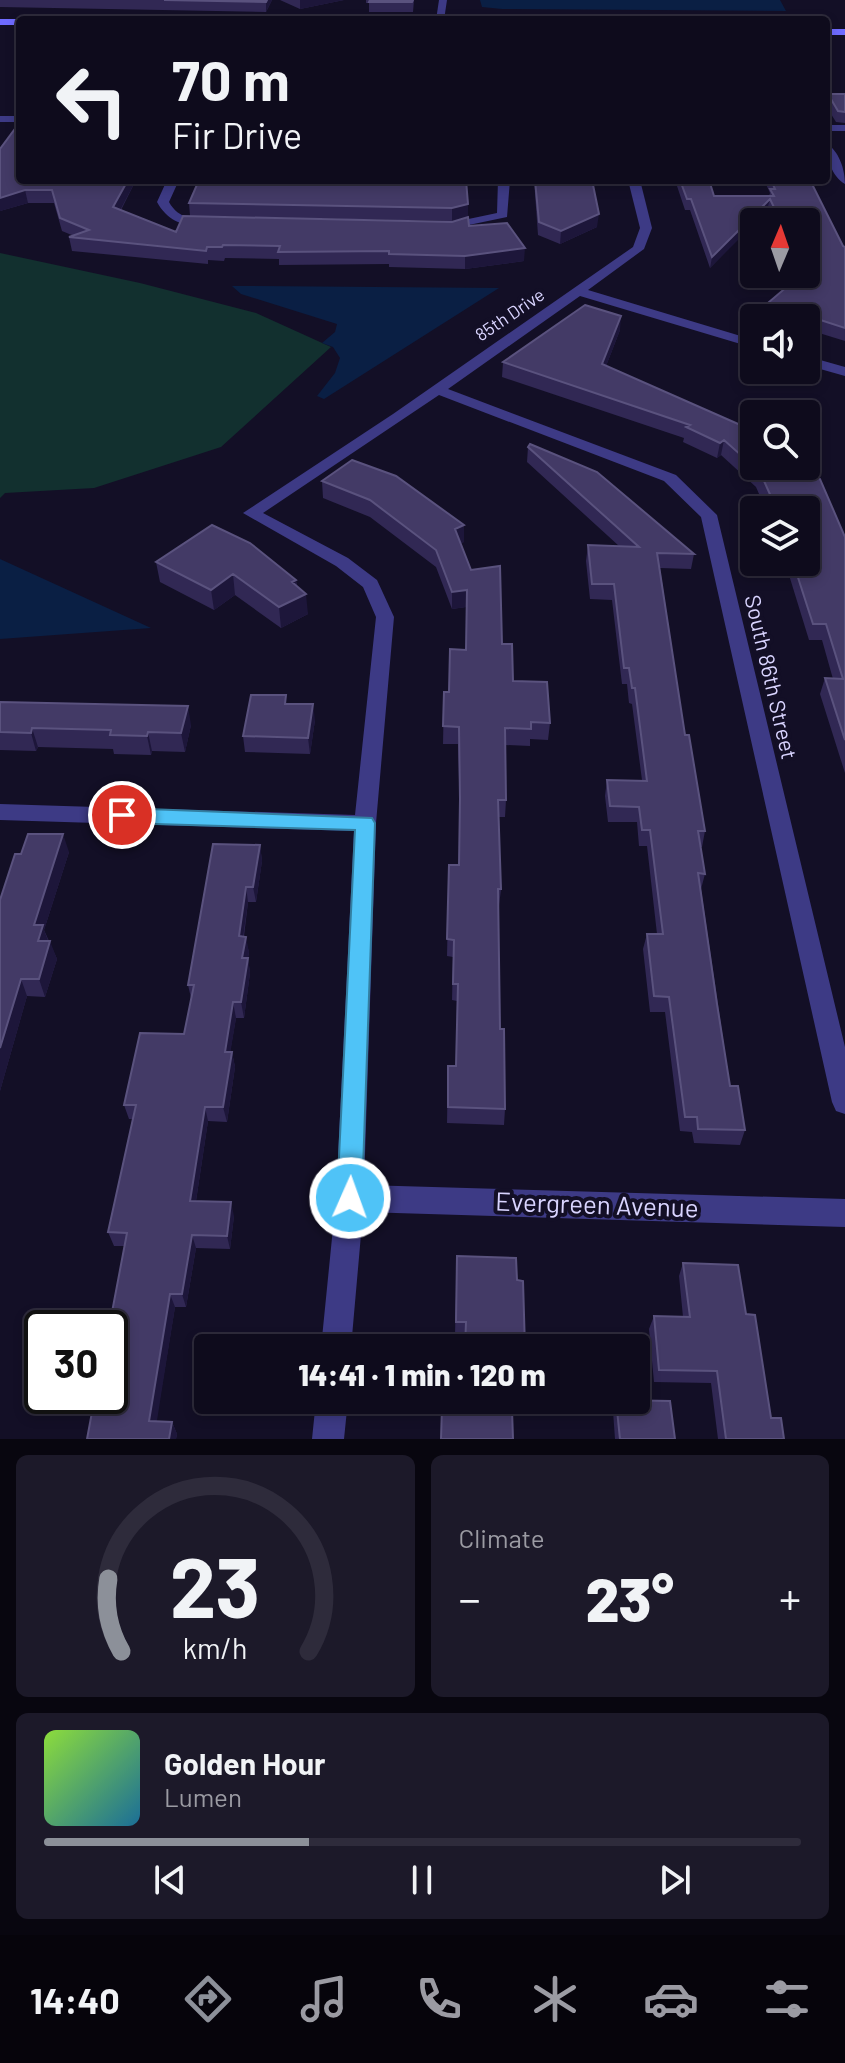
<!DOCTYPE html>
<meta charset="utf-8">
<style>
body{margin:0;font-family:Barlow,sans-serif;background:#1c1929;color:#f1f3f6;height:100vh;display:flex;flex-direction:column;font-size:30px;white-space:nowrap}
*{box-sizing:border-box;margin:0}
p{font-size:26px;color:#9b9ba3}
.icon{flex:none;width:44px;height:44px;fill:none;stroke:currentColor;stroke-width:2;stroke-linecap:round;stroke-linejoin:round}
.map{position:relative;height:1439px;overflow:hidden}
.panel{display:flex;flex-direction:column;gap:16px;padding:16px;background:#08060f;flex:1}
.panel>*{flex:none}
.guide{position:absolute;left:16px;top:16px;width:814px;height:168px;border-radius:8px;box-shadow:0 4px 12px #0003,0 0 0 2px #2e2b3b;background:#0e0b1c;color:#f1f3f6;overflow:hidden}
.needle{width:52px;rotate:2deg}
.controls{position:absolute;left:740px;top:208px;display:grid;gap:16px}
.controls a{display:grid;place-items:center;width:80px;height:80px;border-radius:8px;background:#0e0b1c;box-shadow:0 4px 12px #0003,0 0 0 2px #2e2b3b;font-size:40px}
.speed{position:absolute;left:24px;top:1310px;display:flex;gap:16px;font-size:40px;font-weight:700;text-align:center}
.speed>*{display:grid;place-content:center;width:104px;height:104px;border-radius:50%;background:#0e0b1c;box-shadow:0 4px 12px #0003,0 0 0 2px #2e2b3b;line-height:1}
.speed .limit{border:4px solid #111;border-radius:12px;background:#fff;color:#111}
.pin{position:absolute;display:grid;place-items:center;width:68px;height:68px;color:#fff;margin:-34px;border:4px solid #fff;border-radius:50%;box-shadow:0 2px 8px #0007}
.me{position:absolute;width:88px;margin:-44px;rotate:2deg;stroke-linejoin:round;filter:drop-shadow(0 0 6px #0008)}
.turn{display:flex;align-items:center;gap:28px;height:168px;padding:0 24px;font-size:36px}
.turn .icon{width:104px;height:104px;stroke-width:2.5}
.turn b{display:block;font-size:56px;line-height:68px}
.big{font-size:60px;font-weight:800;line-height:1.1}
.panel .widget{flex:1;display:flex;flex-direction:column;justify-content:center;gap:12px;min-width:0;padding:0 28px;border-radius:12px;background:#1c1929}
.panel .dial{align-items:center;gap:0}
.dial svg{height:208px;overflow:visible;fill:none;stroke:#2e2b3b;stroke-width:7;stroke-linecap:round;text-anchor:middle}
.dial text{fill:#f1f3f6;stroke:none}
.song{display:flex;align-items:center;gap:24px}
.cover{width:96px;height:96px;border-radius:12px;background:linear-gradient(135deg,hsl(90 70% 55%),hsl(200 70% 35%))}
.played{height:8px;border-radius:4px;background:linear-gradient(90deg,#8c9099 35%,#2e2b3b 35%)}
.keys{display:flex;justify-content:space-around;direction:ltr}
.heat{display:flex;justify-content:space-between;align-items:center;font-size:44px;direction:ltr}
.panel .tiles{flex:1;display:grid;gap:16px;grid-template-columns:1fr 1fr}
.widget:last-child{grid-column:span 2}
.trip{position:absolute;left:194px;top:1334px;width:456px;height:80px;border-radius:8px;background:#0e0b1c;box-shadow:0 4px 12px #0003,0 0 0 2px #2e2b3b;font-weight:800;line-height:80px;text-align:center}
.tabs{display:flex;height:128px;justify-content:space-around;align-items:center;background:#06040b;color:#9b9ba3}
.tabs .icon{width:56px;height:56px}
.tabs .on{color:#8c9099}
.tabs b{font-size:36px;color:#f1f3f6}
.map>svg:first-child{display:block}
</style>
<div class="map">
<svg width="845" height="1439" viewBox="0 0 845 1439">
<rect width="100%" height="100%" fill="#130f26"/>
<path fill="#12302f" d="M0,253L140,283L256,313L331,347L221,447L94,488L5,493L0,498Z"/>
<path fill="#0a1f44" d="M480,0H780L786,11L502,9L482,7Z
M232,286H247L499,288L324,399L317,396L335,373L340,358L333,347L322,343L335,332L337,324L241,294Z
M0,559L151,628L0,639Z"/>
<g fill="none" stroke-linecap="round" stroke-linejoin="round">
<path fill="#3d3a85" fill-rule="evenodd" d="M439,0H447L444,20H436Z
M0,116H20V122H0Z
M826,125H845V131H826Z
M826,143C839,151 845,169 845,184C832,177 826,157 826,143Z
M167,180H179L169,202C179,220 194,218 212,221V225C189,228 169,224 157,202Z
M498,180H510L507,217L440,231V225L497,213Z
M628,180H640L652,228L644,249L588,290L754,340V348L580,296L448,389L676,475L717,515L845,1047V1114L836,1111L832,1102L701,517L664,481L439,395L263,513L348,558L377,580L394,617L376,823L364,1185L845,1199V1227L363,1212L351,1348H321L336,1198L354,831L0,820V804L355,815L376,617L363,587L336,566L243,513L393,414L633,247L640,228Z
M806,356L845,367V376L806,365Z
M316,1400H348L344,1439H312Z"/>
<path fill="#6f6bff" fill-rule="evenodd" d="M0,19H20L22,20L20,25H0Z
M826,29H845V35H826Z"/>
</g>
<path fill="#312854" d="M0,0H272L266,12L0,7Z
M280,0H344L300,9Z
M366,0H414L413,12H369V3H366Z
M828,94H845V123L836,122L826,106Z
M20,180H136L121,210L176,232L469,226L524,261L465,269L389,267V264L279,265V259L225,258L224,261L208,260V264L72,251L69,237L74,236L62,231L54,203H28L0,211Z
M534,180H592L597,227L560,244L538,235Z
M675,180H709L714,196H769L770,193L764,180H810L843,246L845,247V341L806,329V318H760L762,308L801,275L800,274H806V222H773L767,210L756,222H754L710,268L690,210H685Z
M189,203L468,204V217L452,221L190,216Z
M620,330L606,366L754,431L845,537V773L820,694L825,678L833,679L822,640H809L785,562H806V510H766L756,487L721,455L717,458L683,442L684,438L502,377L503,362Z
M528,447L694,554L691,569L660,568L685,735L705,831L702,847H700L705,874L701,889L730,1086L745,1130L740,1145L694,1143L692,1132L680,1131L665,1012H650L643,949L647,934H657L647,846H639L637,822H608L605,796L607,780H642L632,704L629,703L627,684H622L612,600L590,599L586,561L588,545L619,546L527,462Z
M352,460L464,542L460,543L502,644L513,681L550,723L548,740L530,739V746L505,745L506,800L505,817H499L501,889L499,906H498L500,1029L505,1109L504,1125L447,1123L448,1066H456L457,1001L452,1000L453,957L447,956L449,865H459L460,816L458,744H443L444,692H449L466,650V607L452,609L436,567L370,517L323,498L322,481Z
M156,562L296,580L297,586L308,614L281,628L235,595L214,610L160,582Z
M0,702L191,725L185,752L152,751L151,755L114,754L113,749L38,747L36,751L0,750Z
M315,720L310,754L245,752L243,736Z
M260,845L262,861L256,902H248L244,936L249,952L248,958L250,973L244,1018H236L230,1052H232L235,1067L227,1122L208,1121L196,1201L234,1216L230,1249L196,1248L186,1307H175L156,1422H172L177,1434L176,1439H87L125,1246H114L108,1232L133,1119H129L124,1105L184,1034L191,998L188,985Z
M69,852L44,930L57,959L45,997L27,996L0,1091V900L21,854Z
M457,1256L517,1280L525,1348H465V1335L455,1334Z
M683,1263L746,1314L771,1418L784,1439H718L711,1383L654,1382L649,1329L654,1316L683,1317L679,1276Z
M616,1400L675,1439H615L613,1411Z"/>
<path fill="#1d163a" d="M267,0H272L266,12V2Z
M300,0H344L300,9Z
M128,180H136L115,220L113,207Z
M25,190L28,203L0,211V198Z
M770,199L767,210L756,222H754V224L710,268L712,257Z
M468,204V217L452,221V208Z
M599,214L597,227L560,244L561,231Z
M525,248L524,261L465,269V256Z
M621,316L620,330L601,379L602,364Z
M724,440L721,455L717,458L720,443Z
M464,525V542L455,546V529Z
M233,574L235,595L214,610L211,590Z
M296,580L298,598L306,594L308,614L281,628L279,607L292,582Z
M467,590L466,607L452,609V592Z
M313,704L315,720L310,754L308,738Z
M188,706L191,725L185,752L181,733Z
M32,728L38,747L36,751L31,733Z
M148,732L152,751L151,755L147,736Z
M63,834L69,852L44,930L49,943L45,959L34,925Z
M260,845L262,861L256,902L253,887Z
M246,887L248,902L241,952L239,936Z
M246,937L249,952L245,973L242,958Z
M50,941L57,959L45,997L39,979Z
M248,958L250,973L244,1018L241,1002Z
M21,979L27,996L0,1091V1048Z
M233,1002L236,1018L228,1067L225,1052Z
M232,1052L235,1067L227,1122L223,1107Z
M205,1107L208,1121L194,1214L190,1201Z
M231,1202L234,1216L230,1249L227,1236Z
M192,1235L196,1248L186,1307L182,1294Z
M170,1294L175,1307L155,1433L149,1421Z
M172,1422L177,1434L176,1439H169Z"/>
<path fill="#433a66" stroke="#5a527e" stroke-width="2" d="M164,0H267L266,2Z
M370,0H413L412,2H369Z
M828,94H845V112L838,111Z
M20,122V180H128L113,207L176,232L183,216L452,222L468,217L469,226L507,223L525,248L465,256L389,254V251L278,252L280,246L223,245L222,247H207L206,251L69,237L89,230L60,218L52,190H25L0,198V149Z
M199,180H466L468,204L452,208L189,203Z
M535,180H592L599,214L561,231L539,222Z
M680,180H709L714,196H774L770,189H775L771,180H810L843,246L845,247V328L808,316L806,318H795L762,308L802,274H806V222H781L770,199L712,257L691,199H687Z
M585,305L621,316L602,364L754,431V466H805L820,479L845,537V740L825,678L843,679L826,624H813L793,562H806V510H777L760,472L724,440L720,443L686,427L690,425L503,362Z
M530,444L597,472L694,554L657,553L685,735H689L705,831H698L705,874L698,873L717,1004L730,1086H738L745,1130L698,1129L697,1117H685L669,997L654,996L647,934H663L650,830H642L639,807L610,806L607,780L647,781L635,688H632L629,668H624L614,584H592L588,545L639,547L528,447Z
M352,460L396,476L464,525L455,529L471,570L500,566L502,644H512L513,681L547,682L550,723L531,722V729L505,728L506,800H498L501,889H498L500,1029H504L505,1109L448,1107V1066H456L458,984H453L454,940L447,939L449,865H459L460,799L459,727L443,726L444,692H449L450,649L466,650L467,590L452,592L436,550L370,500L322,481Z
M212,525L250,543L296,580L292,582L306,594L279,607L233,574L211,590L156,562Z
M251,695H286L285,704H313L308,738L243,736Z
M0,702L188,706L181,733L148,732L147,736L110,735L111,730L32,728L31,733L0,732Z
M28,834H63L34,925H43L38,941H50L39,979H21L0,1048V900L15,854H21Z
M213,844L260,845L253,887H246L239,936L246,937L242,958H248L241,1002H233L225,1052H232L223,1107H205L190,1201L231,1202L227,1236L192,1235L182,1294H170L149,1421L172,1422L169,1439H87L95,1396H110V1328H109L127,1233L108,1232L136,1105H124L140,1033L184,1034L194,985H188Z
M457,1256L516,1258L517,1280L523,1281L525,1348H465L466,1322H456Z
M683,1263L738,1265L746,1314L755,1315L771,1418H781L784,1439H726L717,1371L659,1370L654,1316L690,1317Z
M616,1400L670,1401L675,1439H620Z
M442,1407L512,1410L513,1439H441Z"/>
<path fill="#4fc3f7" stroke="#337fa1" stroke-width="2" d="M122,808L372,818L375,823L362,1198L359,1207L350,1210L341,1207L337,1198L355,830L122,823L115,821L112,815L115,810Z"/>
<g text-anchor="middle" stroke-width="8" stroke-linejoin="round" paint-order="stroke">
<g font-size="18" fill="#d9d4ff" stroke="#130f26">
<text transform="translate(510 315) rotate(-34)" y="6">85th Drive</text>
</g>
<g font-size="22" fill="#d9d4ff" stroke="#130f26">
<text transform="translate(771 677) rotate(77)" y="8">South 86th Street</text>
</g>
<g font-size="26" fill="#d9d4ff" stroke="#130f26">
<text transform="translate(597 1205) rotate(2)" y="9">Evergreen Avenue</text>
</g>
</g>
</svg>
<div class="controls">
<a><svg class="needle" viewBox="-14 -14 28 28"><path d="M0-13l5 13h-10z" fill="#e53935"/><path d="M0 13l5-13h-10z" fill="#9b9ba3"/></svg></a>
<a><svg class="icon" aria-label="sound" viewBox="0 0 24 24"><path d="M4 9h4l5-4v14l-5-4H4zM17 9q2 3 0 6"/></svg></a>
<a><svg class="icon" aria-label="search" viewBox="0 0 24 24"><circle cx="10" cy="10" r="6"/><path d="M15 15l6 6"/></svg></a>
<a><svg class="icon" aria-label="layers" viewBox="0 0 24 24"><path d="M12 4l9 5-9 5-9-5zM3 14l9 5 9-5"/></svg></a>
</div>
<div class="speed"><div class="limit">30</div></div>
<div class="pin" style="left:122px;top:815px;background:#d93025"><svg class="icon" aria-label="arrive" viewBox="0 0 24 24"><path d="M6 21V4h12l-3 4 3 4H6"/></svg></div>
<svg class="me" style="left:350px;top:1198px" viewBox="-20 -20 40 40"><circle r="17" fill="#4fc3f7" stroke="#fff" stroke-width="3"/><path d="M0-11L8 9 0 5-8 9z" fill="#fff"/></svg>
<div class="trip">14:41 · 1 min · 120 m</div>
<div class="guide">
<div class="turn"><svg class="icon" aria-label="left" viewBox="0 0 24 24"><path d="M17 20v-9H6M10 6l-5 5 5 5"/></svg><div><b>70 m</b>Fir Drive</div></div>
</div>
</div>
<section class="panel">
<div class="tiles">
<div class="widget dial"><svg viewBox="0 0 100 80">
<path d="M14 69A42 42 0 1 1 86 69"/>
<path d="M14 69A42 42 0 0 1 9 41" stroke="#8c9099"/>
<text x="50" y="56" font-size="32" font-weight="700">23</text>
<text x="50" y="72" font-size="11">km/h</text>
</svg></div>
<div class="widget"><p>Climate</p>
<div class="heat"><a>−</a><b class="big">23°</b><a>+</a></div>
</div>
<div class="widget">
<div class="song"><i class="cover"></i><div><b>Golden Hour</b><p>Lumen</p></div></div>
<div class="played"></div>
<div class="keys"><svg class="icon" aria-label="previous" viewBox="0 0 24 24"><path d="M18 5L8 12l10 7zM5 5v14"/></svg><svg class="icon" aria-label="pause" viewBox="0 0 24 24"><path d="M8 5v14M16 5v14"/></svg><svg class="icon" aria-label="next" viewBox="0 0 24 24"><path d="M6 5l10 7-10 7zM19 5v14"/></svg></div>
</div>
</div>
</section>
<nav class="tabs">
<b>14:40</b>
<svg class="icon on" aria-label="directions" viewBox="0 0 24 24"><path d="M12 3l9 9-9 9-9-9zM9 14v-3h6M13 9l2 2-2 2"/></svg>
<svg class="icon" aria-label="music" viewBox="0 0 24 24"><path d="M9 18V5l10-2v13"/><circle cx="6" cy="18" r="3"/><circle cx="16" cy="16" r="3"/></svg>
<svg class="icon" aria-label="phone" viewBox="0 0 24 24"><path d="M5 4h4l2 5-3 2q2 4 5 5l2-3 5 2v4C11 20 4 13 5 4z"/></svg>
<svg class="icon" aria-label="climate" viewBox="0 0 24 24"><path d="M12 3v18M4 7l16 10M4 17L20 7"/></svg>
<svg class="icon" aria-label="car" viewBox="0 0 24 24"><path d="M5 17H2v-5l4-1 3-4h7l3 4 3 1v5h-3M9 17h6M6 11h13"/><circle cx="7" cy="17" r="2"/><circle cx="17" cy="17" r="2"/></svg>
<svg class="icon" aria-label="filters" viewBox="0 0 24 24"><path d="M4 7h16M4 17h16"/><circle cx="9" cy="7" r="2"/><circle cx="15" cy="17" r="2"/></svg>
</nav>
